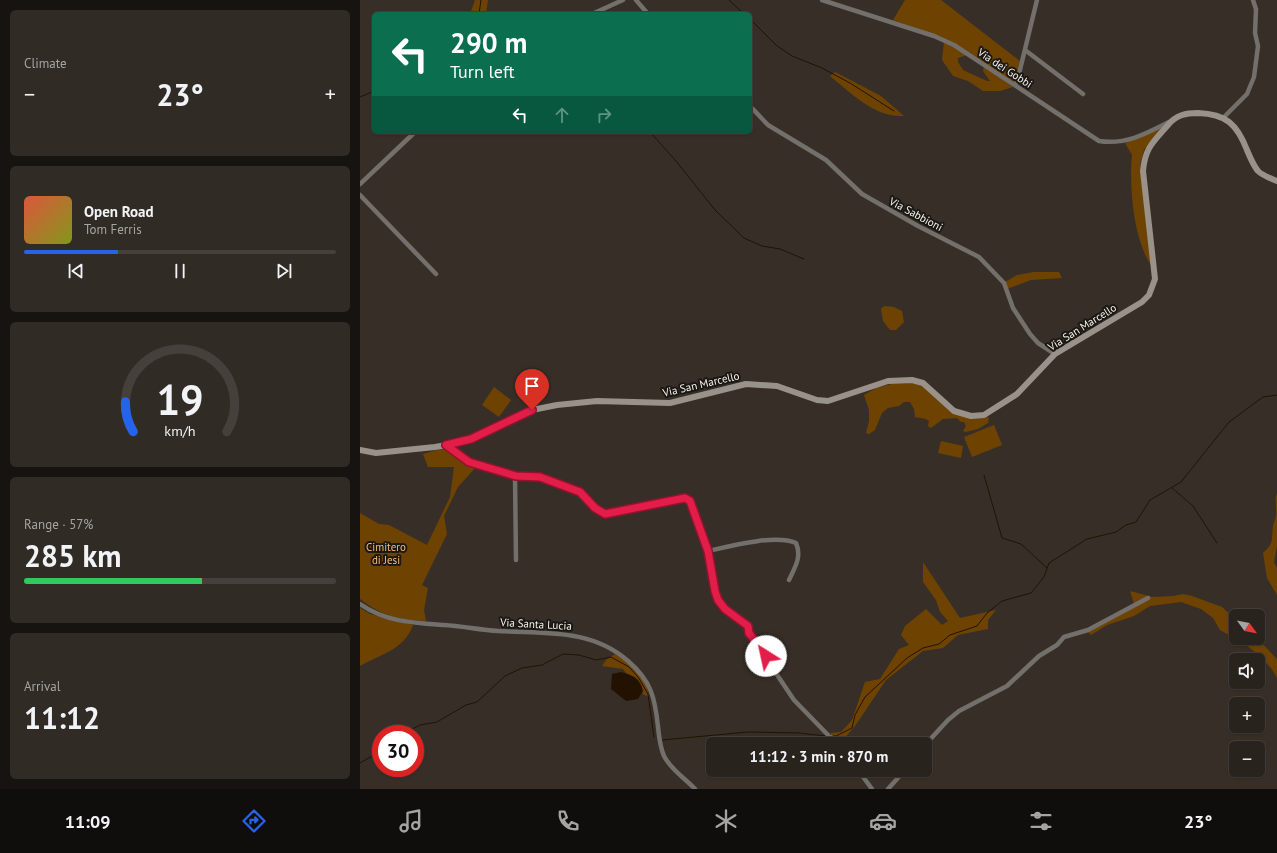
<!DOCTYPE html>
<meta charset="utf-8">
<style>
body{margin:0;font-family:"PT Sans",sans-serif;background:#312b26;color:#f1f3f6;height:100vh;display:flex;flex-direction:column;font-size:15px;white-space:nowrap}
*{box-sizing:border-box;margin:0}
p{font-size:13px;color:#a5a4a4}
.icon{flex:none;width:22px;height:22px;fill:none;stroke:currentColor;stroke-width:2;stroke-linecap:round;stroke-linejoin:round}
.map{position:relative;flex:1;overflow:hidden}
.sheet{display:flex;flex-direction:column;gap:10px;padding:10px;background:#171310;width:360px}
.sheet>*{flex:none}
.guide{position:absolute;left:12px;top:12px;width:380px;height:122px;border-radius:6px;box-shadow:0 1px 3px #0004,0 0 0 1px #45403b;background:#0b6e4f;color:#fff;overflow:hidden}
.needle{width:26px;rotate:123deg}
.tools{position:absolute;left:869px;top:609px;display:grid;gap:8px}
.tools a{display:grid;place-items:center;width:36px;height:36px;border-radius:6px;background:#29231d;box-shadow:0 1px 3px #0004,0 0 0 1px #45403b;font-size:20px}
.speed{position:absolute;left:12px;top:725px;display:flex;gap:8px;font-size:20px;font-weight:700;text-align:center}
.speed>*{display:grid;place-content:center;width:52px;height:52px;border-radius:50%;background:#29231d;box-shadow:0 1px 3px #0004,0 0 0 1px #45403b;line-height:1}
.speed .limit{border:6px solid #d22;background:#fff;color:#111}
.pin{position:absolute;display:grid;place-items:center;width:34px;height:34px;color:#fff;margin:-41px -17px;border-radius:50% 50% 50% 0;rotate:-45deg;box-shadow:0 0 4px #0007}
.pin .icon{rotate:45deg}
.me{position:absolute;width:44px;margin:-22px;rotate:325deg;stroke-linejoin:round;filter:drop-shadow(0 0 3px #0008)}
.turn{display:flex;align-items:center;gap:14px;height:84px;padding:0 12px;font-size:18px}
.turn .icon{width:52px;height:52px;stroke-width:2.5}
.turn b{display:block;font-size:28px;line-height:34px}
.lanes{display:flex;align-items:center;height:38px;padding:0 12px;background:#0003;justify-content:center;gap:20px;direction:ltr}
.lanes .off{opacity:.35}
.big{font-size:30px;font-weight:700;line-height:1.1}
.sheet .card{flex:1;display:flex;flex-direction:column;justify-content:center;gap:6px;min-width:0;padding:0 14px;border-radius:6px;background:#312b26}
.sheet .dial{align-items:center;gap:0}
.dial svg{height:104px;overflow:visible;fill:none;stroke:#45403b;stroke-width:7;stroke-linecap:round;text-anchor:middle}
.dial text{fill:#f1f3f6;stroke:none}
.song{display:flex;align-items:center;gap:12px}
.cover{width:48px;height:48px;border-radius:6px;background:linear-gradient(135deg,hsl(10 70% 55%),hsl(70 70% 35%))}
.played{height:4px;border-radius:2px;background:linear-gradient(90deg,#2563eb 30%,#45403b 30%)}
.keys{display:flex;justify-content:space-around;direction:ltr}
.heat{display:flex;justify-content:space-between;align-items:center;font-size:22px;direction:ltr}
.charge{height:6px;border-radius:3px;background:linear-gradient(90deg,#34c759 57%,#45403b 0)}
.trip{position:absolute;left:346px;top:737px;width:226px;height:40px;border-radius:6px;background:#29231d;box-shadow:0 1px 3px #0004,0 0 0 1px #45403b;font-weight:700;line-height:40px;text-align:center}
.dock{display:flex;height:64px;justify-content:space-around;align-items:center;background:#100e0c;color:#a5a4a4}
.dock .icon{width:28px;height:28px}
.dock .on{color:#2563eb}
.dock b{font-size:18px;color:#f1f3f6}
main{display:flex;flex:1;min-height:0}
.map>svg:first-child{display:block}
</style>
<main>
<section class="sheet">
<div class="card"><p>Climate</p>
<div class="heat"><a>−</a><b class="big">23°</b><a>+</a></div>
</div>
<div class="card">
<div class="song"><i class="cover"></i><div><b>Open Road</b><p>Tom Ferris</p></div></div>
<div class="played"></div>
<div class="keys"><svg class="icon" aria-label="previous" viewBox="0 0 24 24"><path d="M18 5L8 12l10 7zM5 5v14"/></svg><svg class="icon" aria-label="pause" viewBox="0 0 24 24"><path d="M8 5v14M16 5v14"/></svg><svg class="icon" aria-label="next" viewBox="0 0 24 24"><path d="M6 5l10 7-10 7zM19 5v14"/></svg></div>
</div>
<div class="card dial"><svg viewBox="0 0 100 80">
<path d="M14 69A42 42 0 1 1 86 69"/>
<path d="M14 69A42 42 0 0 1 8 46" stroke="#2563eb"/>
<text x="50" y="56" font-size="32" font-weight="700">19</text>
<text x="50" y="72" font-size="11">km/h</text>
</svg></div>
<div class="card"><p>Range · 57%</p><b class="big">285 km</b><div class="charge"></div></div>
<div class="card"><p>Arrival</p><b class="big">11:12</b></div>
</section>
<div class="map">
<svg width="917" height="789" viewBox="0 0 917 789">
<rect width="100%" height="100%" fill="#372f27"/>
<path fill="#6e4301" d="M115,0H128L126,14H110Z
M545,0H581L660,61L654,83L573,34L533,20Z
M584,42L593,45L607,55L598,58V62L603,70L627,81H630L623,71L624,66L653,87L640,91H623L608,81L593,76L582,60Z
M475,72L521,96L544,116C515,118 491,93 470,76Z
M803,127L784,150L780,164L793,268C773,242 769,186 772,155L765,143L780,138Z
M674,272H699L702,278L671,280L647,289L645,282L657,275Z
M524,306L534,307L542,311L544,322L536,330H530L523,321L521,309Z
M546,381L567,387L592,411L627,416L629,418L628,423L618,429L606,432L603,431L606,426L604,422H601L597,418L583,419L571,428L568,426L569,421L566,419L555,417L554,409L550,402H544L539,406L528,408L522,413L515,430L509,434L506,433L509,421V410L504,395L518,387Z
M134,387L151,400L139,417L122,405Z
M634,425L642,445L612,457L604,437Z
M581,441L603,446L601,458L578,453Z
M87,447L107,464L116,467L98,487L84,516L87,534L62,585L68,588L64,610L66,621C38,620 21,615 0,599V513L19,524L29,525L67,545L90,497L94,467H68L63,454Z
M917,493V546L914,562L917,568V595L907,578L903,553C915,542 911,540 913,527C913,523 916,519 916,515C917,507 914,501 917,493Z
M563,562L600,618L636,610L628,620V629L598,635L583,648L563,651L526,680L495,726L481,742L470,733L481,732L492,720L505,682L520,679L539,649L549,645L541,635L545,626L566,609L582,625L588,621L580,612L576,600L563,582Z
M770,591L793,597L813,596L823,594L832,596L862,607L876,620V638H897L917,659V678L911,668L901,657L885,644L860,630L853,618L841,609L821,602L790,606L774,616L747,625L731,635L728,632L775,607Z
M0,608L10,614L53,625C44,650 21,654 0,666Z
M255,654C269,657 288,682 289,696L284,695L263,669L242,666L246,660Z"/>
<path fill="#231201" d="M261,672C273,675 280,678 283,691L278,699L266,701L251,689L252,674Z"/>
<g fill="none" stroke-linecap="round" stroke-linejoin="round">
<path stroke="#231201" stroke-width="1" d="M369,0L384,14
M119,14L121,0
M390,19L416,45L432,56L462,68L490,83L534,111
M0,97L14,91
M290,132L316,161L355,210L384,238L402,246L420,249L444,259
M624,475L642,538L661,544L687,568
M812,488L833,506L857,543
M42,734L60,725L77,722L106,705L117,702L145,676L162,668L182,665L203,654L219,655L236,660L251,657L269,667L278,677L288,694L294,737
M473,736H476L492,728L495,715L505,697L547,658L563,648L579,644L590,635L617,626L627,613L642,601L671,593L684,577L689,563L727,539L756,532L766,525L776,522L790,500L821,482L869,422L903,397L917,395
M302,740L388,732L439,733L466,736
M0,763L21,751"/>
<path stroke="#736f6b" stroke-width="4.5" d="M276,0L288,14
M462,0L574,36L594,45L739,141C765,145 786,134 809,122
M232,14L263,0
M665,50L723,94
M655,85L658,78L677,0
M390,106L408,125L466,160L502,194L558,226L619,257L644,283L653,308L670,334L678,343L695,354
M863,118L887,94L894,77L898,46L895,33L896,9L893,0
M0,184L55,132
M0,195L76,274
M86,445L109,462L155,476L156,560
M155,476C177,476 200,481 219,491C229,497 235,508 245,514L325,499L330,501L348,551C370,546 416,534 436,543C442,557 435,567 429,580
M348,551C351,566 351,586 358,600C366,614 386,617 389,633L434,700L468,735
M0,604C26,622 54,623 84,625C102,626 120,630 138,631C183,634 231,628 268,661C291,681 295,697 298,727C299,737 300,747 304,756C311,770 325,778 335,789
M471,737L478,744
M565,745L588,720L599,711L647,686L679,656L697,645L704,637L728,630L788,598
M498,770L512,789
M528,789L545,770"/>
<path stroke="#98928b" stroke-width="6" d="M0,450L16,453L75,447L98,443L111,439L172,410L197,405L237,401L310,403L386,384L417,386L457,400L468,401L528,381L552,380L563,383L594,411L611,416L624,415L657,394L695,354L782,302L789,295L795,279L783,171C785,148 793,142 808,125C816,115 826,113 838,113C866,114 877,124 887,150C890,157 893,165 898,171C903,176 910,178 917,181"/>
</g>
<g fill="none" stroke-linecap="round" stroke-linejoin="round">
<defs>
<path id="route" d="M172,410L111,439L86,445L109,462L156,476L180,477L220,492L235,508L245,514L325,498L330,501L348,551L355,591L358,600L365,609L388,626L389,633L406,656"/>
</defs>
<use href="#route" stroke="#92132f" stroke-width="10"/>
<use href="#route" stroke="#e11d48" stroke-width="7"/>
</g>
<g text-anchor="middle" stroke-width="4" stroke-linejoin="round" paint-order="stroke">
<g font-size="11" fill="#f8f3ee" stroke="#1b1814">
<text transform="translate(645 68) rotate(33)" y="4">Via dei Gobbi</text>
<text transform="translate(556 214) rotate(28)" y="4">Via Sabbioni</text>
<text transform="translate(722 327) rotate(-32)" y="4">Via San Marcello</text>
<text transform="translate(341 384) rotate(-13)" y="4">Via San Marcello</text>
<text transform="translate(176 624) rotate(3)" y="4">Via Santa Lucia</text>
</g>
<g font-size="11" fill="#f9bc7a" stroke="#1b1814">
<text x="26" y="551">Cimitero<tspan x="26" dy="13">di Jesi</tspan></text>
</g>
</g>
</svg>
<div class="tools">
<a><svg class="needle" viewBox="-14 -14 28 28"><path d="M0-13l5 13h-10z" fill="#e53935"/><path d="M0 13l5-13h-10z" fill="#a5a4a4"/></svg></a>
<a><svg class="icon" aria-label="sound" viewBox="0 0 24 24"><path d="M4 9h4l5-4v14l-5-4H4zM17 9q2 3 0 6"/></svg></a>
<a>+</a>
<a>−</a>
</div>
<div class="speed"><div class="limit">30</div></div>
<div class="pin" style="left:172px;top:410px;background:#d93025"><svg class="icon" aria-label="arrive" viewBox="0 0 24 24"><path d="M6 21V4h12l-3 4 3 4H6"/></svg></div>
<svg class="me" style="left:406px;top:656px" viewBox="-20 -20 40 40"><circle r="19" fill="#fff"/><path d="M0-13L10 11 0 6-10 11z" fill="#e11d48"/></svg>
<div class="trip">11:12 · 3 min · 870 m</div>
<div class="guide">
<div class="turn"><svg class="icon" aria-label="left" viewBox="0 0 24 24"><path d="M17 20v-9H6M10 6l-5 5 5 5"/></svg><div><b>290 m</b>Turn left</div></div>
<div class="lanes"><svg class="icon" aria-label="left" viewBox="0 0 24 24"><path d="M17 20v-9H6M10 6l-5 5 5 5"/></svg><svg class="icon off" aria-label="ahead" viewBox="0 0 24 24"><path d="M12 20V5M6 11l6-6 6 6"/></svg><svg class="icon off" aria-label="right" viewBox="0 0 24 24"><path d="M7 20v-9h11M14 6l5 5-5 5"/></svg></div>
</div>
</div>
</main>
<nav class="dock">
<b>11:09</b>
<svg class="icon on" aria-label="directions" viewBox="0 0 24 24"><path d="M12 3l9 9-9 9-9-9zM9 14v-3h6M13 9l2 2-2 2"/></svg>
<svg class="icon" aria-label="music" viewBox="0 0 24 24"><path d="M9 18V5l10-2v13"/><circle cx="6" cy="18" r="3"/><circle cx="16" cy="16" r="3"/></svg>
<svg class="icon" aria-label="phone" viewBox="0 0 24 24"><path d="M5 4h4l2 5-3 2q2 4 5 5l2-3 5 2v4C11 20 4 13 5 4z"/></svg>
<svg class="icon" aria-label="climate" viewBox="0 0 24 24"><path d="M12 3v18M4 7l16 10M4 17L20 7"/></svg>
<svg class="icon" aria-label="car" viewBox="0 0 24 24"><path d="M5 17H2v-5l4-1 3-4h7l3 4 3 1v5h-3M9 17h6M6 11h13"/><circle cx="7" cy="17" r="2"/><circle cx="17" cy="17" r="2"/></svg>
<svg class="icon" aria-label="filters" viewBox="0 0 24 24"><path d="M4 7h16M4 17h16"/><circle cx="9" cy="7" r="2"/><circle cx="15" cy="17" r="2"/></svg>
<b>23°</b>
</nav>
